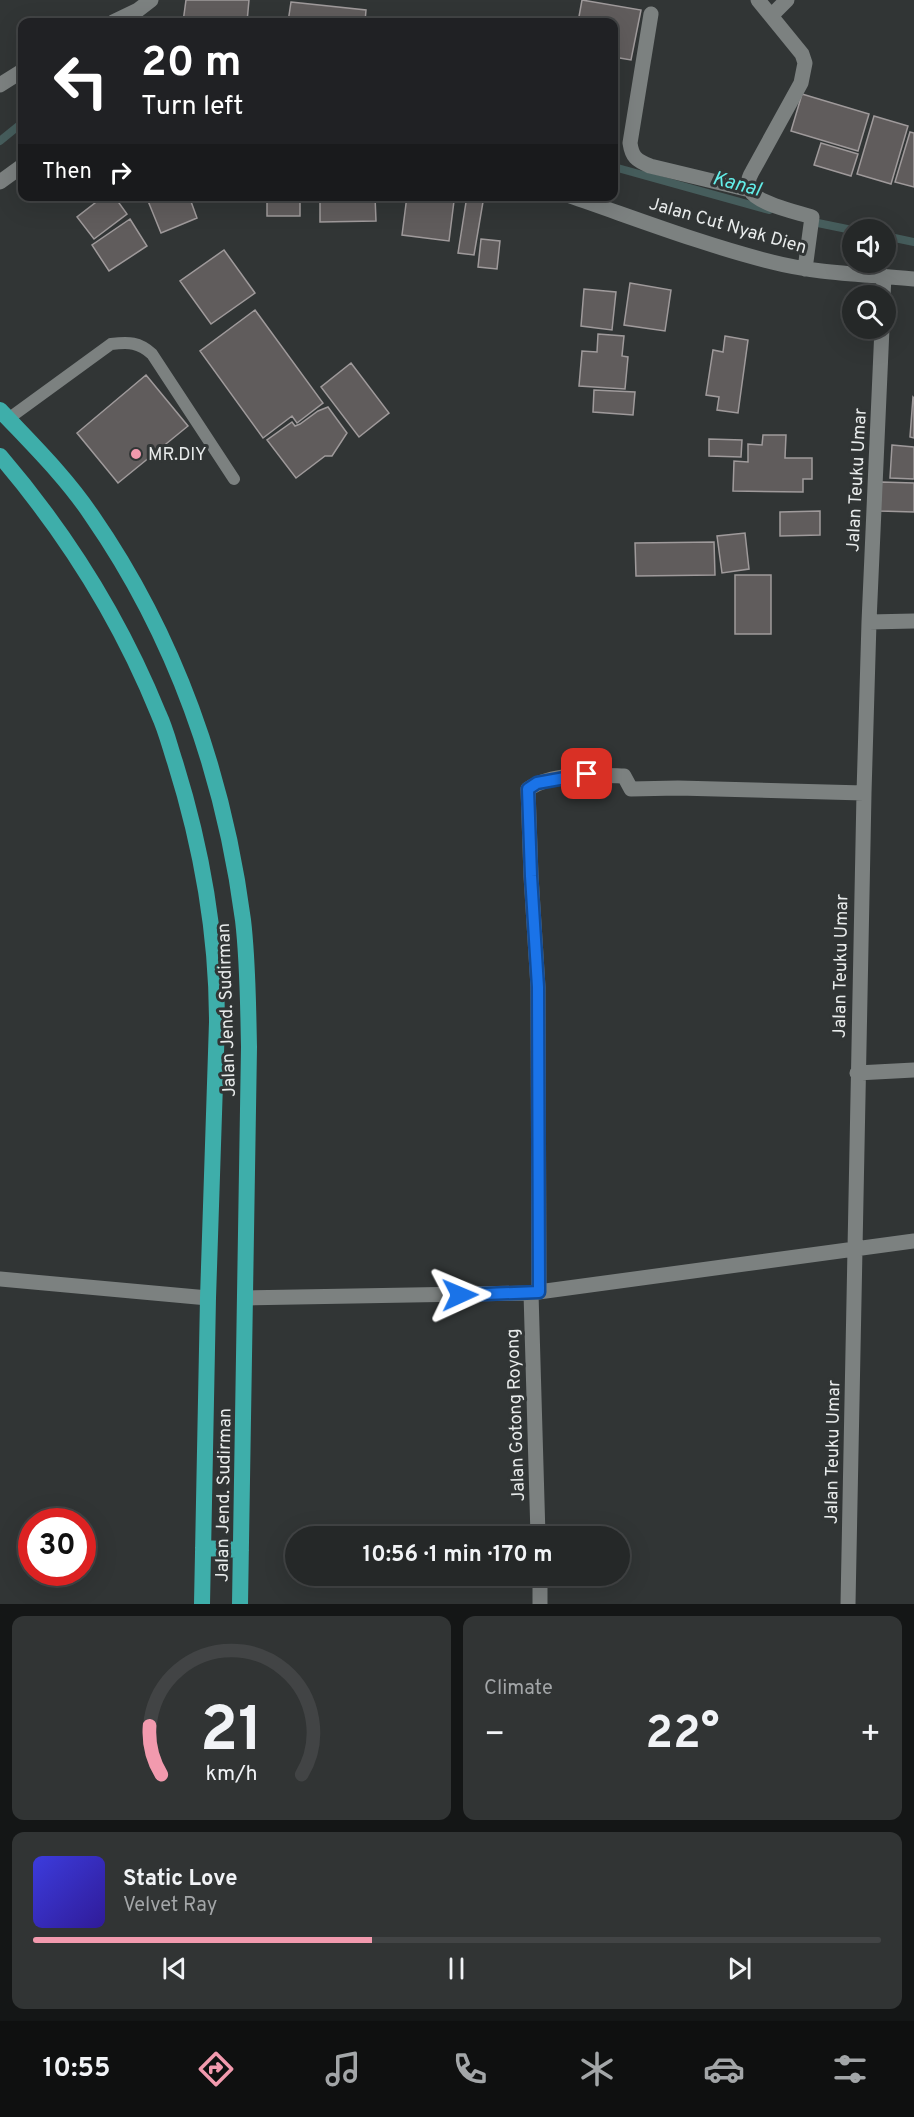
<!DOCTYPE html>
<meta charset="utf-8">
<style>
body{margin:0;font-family:Overpass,sans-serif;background:#313434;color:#f1f3f6;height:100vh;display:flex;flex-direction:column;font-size:22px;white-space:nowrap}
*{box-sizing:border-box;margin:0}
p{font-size:20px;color:#a3a6a8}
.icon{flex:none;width:33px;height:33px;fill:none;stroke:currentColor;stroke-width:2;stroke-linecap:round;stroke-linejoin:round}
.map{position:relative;height:1604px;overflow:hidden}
.drawer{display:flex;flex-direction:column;gap:12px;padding:12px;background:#141616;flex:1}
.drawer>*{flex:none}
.hud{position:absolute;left:18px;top:18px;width:600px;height:183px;border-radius:12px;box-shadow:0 6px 24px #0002,0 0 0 2px #424445;background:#202124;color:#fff;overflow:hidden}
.buttons{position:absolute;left:842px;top:219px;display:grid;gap:12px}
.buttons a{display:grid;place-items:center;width:54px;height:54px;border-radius:50%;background:#252828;box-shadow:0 6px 24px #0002,0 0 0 2px #424445;font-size:30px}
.speed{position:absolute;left:18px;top:1508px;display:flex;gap:12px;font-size:30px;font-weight:700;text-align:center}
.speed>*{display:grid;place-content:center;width:78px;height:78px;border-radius:50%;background:#252828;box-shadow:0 6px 24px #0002,0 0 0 2px #424445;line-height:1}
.speed .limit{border:9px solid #d22;background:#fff;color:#111}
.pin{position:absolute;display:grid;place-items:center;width:51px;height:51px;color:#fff;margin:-26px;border-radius:12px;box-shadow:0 3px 9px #0006}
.me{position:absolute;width:66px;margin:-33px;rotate:89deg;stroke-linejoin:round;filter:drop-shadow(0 0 4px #0008)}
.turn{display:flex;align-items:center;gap:21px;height:126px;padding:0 24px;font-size:27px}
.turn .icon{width:78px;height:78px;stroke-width:2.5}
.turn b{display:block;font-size:42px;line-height:51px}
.then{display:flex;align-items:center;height:57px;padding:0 24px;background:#0003;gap:12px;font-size:22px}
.big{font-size:45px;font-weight:700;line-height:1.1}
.drawer .tile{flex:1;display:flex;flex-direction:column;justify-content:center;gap:9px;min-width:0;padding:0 21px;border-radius:12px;background:#313434}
.drawer .dial{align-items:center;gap:0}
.dial svg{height:156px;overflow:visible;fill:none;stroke:#424445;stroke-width:7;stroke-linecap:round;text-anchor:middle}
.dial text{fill:#f1f3f6;stroke:none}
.song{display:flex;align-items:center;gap:18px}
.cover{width:72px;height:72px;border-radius:9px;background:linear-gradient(135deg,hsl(240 70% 55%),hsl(250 70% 35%))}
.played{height:6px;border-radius:3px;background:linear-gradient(90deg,#f29aae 40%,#424445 40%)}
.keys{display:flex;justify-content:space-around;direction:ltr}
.heat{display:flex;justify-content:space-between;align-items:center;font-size:33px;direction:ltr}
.drawer .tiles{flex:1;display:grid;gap:12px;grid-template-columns:1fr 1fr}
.tile:last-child{grid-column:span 2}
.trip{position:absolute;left:285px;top:1526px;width:345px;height:60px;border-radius:30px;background:#252828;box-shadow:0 6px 24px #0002,0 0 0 2px #424445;font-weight:700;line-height:60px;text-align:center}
.tabs{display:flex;height:96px;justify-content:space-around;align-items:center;background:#0f1010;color:#a3a6a8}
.tabs .icon{width:42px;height:42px}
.tabs .on{color:#f29aae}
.tabs b{font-size:27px;color:#f1f3f6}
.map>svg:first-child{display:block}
</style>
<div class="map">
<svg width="914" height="1604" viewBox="0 0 914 1604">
<rect width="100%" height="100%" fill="#313535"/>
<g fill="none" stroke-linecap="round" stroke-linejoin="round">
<path stroke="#465d5c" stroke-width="8" d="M0,141L22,123
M614,167L769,210
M808,221L852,230
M885,236L914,242"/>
</g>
<path fill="#605c5c" stroke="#9f9a9b" stroke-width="1.5" d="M186,0H249L247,22H183Z
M582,0L641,10L631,60L614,57V22H578Z
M291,2L366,10L365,22H288Z
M802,94L869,114L858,151L791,131Z
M874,116L908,126L891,184L857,174Z
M910,132L914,133V187L895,182Z
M821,143L858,154L851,176L814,165Z
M104,196H114L127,214L94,239L77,217Z
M146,196H189L197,218L161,233Z
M217,196H261V201L217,199Z
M267,196H300V216H267Z
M320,196H375L376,221L320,222Z
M407,196L454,201L449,241L402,235Z
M467,196H484L474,255L458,253Z
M130,219L147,246L109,271L92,245Z
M481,239L500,241L497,269L478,267Z
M224,250L255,293L211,324L180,281Z
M630,283L671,290L665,331L624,325Z
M584,289L616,292L612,330L581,326Z
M255,310L323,403L297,423L292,416L263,438L200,351Z
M598,334L624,336L622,356L628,357L625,389L579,386L582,351L597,352Z
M725,336L748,340L738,413L717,410L719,397L706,395L713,350L723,352Z
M351,363L389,413L359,437L321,387Z
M146,375L188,426L118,483L77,433Z
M594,390L635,392L633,415L593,412Z
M913,397L914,398V438L910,437Z
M328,407L347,433L332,456H325L296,478L267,440L292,422L295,426L300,424L318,411Z
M763,435H786L785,458H812V479H803V492L733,491L734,461L748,462V444L762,445Z
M709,439L742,440L741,457L709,456Z
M892,445L914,447V479L890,478Z
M881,482L914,483V512L880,511Z
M820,511V535L780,536V512Z
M745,533L749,569L722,573L717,536Z
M714,542L715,575L636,576L635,543Z
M735,575H771V634H735Z"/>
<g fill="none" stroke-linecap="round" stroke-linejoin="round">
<path stroke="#7c8180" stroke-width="12" d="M8,419L111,344C129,342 139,342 152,354L234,479"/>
<path stroke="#7c8180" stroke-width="15" d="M758,0L802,54L805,63L801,83L752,172C749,177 747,184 750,190C757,204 797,212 812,217L805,269
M651,14L630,143C632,157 636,160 650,166L750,190
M771,16L787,0
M113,22L138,10L151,0
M0,85L22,71
M0,182L22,166
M570,196C637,219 704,245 772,262C818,274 867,274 914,279
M883,296L884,276
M869,622L914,621
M857,1073L914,1070
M0,1279L208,1298
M539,1292L538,987L531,876L528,789C554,772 595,775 624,776L631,789L678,788L864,793
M531,1293L538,1536
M246,1298L531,1293L914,1241
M540,1575V1604
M848,1604L864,793L869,622L882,328"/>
<path stroke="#3eaeaa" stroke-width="16" d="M0,410C32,444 66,477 92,516C175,636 224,775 243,920C248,962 248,1004 249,1047L240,1604
M0,456C66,533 121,621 159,715C166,730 170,747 175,762C201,845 217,935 217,1022L208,1298L202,1604
M203,1548L241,1550"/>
</g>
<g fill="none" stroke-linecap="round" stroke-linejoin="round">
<defs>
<path id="route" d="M460,1295L539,1292L538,987L531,876L528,789L537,783L587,774"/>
</defs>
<use href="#route" stroke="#114b97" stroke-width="15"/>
<use href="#route" stroke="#1a73e8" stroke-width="10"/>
</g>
<circle fill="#f29aae" stroke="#313535" stroke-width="2" cx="136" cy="454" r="6"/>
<g text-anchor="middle" stroke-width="6" stroke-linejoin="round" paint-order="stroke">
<g font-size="18" fill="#e8ebeb" stroke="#313535">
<text transform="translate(728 225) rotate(16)" y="6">Jalan Cut Nyak Dien</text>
<text transform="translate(856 480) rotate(-87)" y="6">Jalan Teuku Umar</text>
<text transform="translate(840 966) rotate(-89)" y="6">Jalan Teuku Umar</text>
<text transform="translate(226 1010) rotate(-92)" y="6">Jalan Jend. Sudirman</text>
<text transform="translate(515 1415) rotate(-92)" y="6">Jalan Gotong Royong</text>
<text transform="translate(832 1452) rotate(-89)" y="6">Jalan Teuku Umar</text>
<text transform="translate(223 1495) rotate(-89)" y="6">Jalan Jend. Sudirman</text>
</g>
<g font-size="18" fill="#e8ebeb" stroke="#313535" text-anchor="start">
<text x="148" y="460">MR.DIY</text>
</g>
<g font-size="20" font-style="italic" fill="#63efea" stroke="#313535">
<text transform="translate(737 183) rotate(15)" y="7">Kanal</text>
</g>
</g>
</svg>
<div class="buttons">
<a><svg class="icon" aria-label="sound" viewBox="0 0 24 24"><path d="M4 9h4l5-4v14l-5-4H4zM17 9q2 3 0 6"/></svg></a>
<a><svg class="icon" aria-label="search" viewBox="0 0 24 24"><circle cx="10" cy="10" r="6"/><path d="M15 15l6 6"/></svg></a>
</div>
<div class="speed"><div class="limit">30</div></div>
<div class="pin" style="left:587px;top:774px;background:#d93025"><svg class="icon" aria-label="arrive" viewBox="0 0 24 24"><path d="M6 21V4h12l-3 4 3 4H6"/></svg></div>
<svg class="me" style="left:460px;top:1295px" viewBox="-20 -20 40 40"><path d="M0-17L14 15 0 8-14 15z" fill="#1a73e8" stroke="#fff" stroke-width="4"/></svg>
<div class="trip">10:56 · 1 min · 170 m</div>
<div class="hud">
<div class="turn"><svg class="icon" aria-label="left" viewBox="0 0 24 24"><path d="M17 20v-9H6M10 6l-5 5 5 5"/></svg><div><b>20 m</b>Turn left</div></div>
<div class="then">Then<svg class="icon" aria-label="right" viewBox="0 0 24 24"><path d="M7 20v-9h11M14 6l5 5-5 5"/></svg></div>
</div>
</div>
<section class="drawer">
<div class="tiles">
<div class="tile dial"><svg viewBox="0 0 100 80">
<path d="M14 69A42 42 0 1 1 86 69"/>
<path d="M14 69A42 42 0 0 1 8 44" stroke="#f29aae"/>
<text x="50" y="56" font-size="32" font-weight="700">21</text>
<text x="50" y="72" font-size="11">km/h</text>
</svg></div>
<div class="tile"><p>Climate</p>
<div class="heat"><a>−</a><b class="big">22°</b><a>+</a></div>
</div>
<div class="tile">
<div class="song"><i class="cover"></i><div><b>Static Love</b><p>Velvet Ray</p></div></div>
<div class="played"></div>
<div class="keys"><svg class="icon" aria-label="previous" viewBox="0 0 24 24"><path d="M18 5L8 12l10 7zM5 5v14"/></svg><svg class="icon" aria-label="pause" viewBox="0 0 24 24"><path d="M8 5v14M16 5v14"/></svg><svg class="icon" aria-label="next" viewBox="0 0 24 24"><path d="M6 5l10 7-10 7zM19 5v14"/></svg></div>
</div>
</div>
</section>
<nav class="tabs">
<b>10:55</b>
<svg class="icon on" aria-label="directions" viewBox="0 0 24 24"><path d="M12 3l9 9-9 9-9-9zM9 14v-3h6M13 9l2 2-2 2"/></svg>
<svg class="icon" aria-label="music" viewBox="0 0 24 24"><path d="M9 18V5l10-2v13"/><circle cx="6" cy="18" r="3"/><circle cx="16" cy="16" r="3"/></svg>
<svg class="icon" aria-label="phone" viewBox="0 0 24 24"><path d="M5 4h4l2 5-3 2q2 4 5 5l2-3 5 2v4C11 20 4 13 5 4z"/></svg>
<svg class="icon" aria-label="climate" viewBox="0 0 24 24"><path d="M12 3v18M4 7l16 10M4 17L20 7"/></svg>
<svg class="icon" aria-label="car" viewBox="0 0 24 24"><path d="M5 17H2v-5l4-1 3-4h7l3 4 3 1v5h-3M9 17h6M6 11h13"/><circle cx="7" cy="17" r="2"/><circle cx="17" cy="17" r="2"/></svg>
<svg class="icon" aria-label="filters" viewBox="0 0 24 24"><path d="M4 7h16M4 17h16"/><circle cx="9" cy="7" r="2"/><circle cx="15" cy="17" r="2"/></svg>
</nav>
